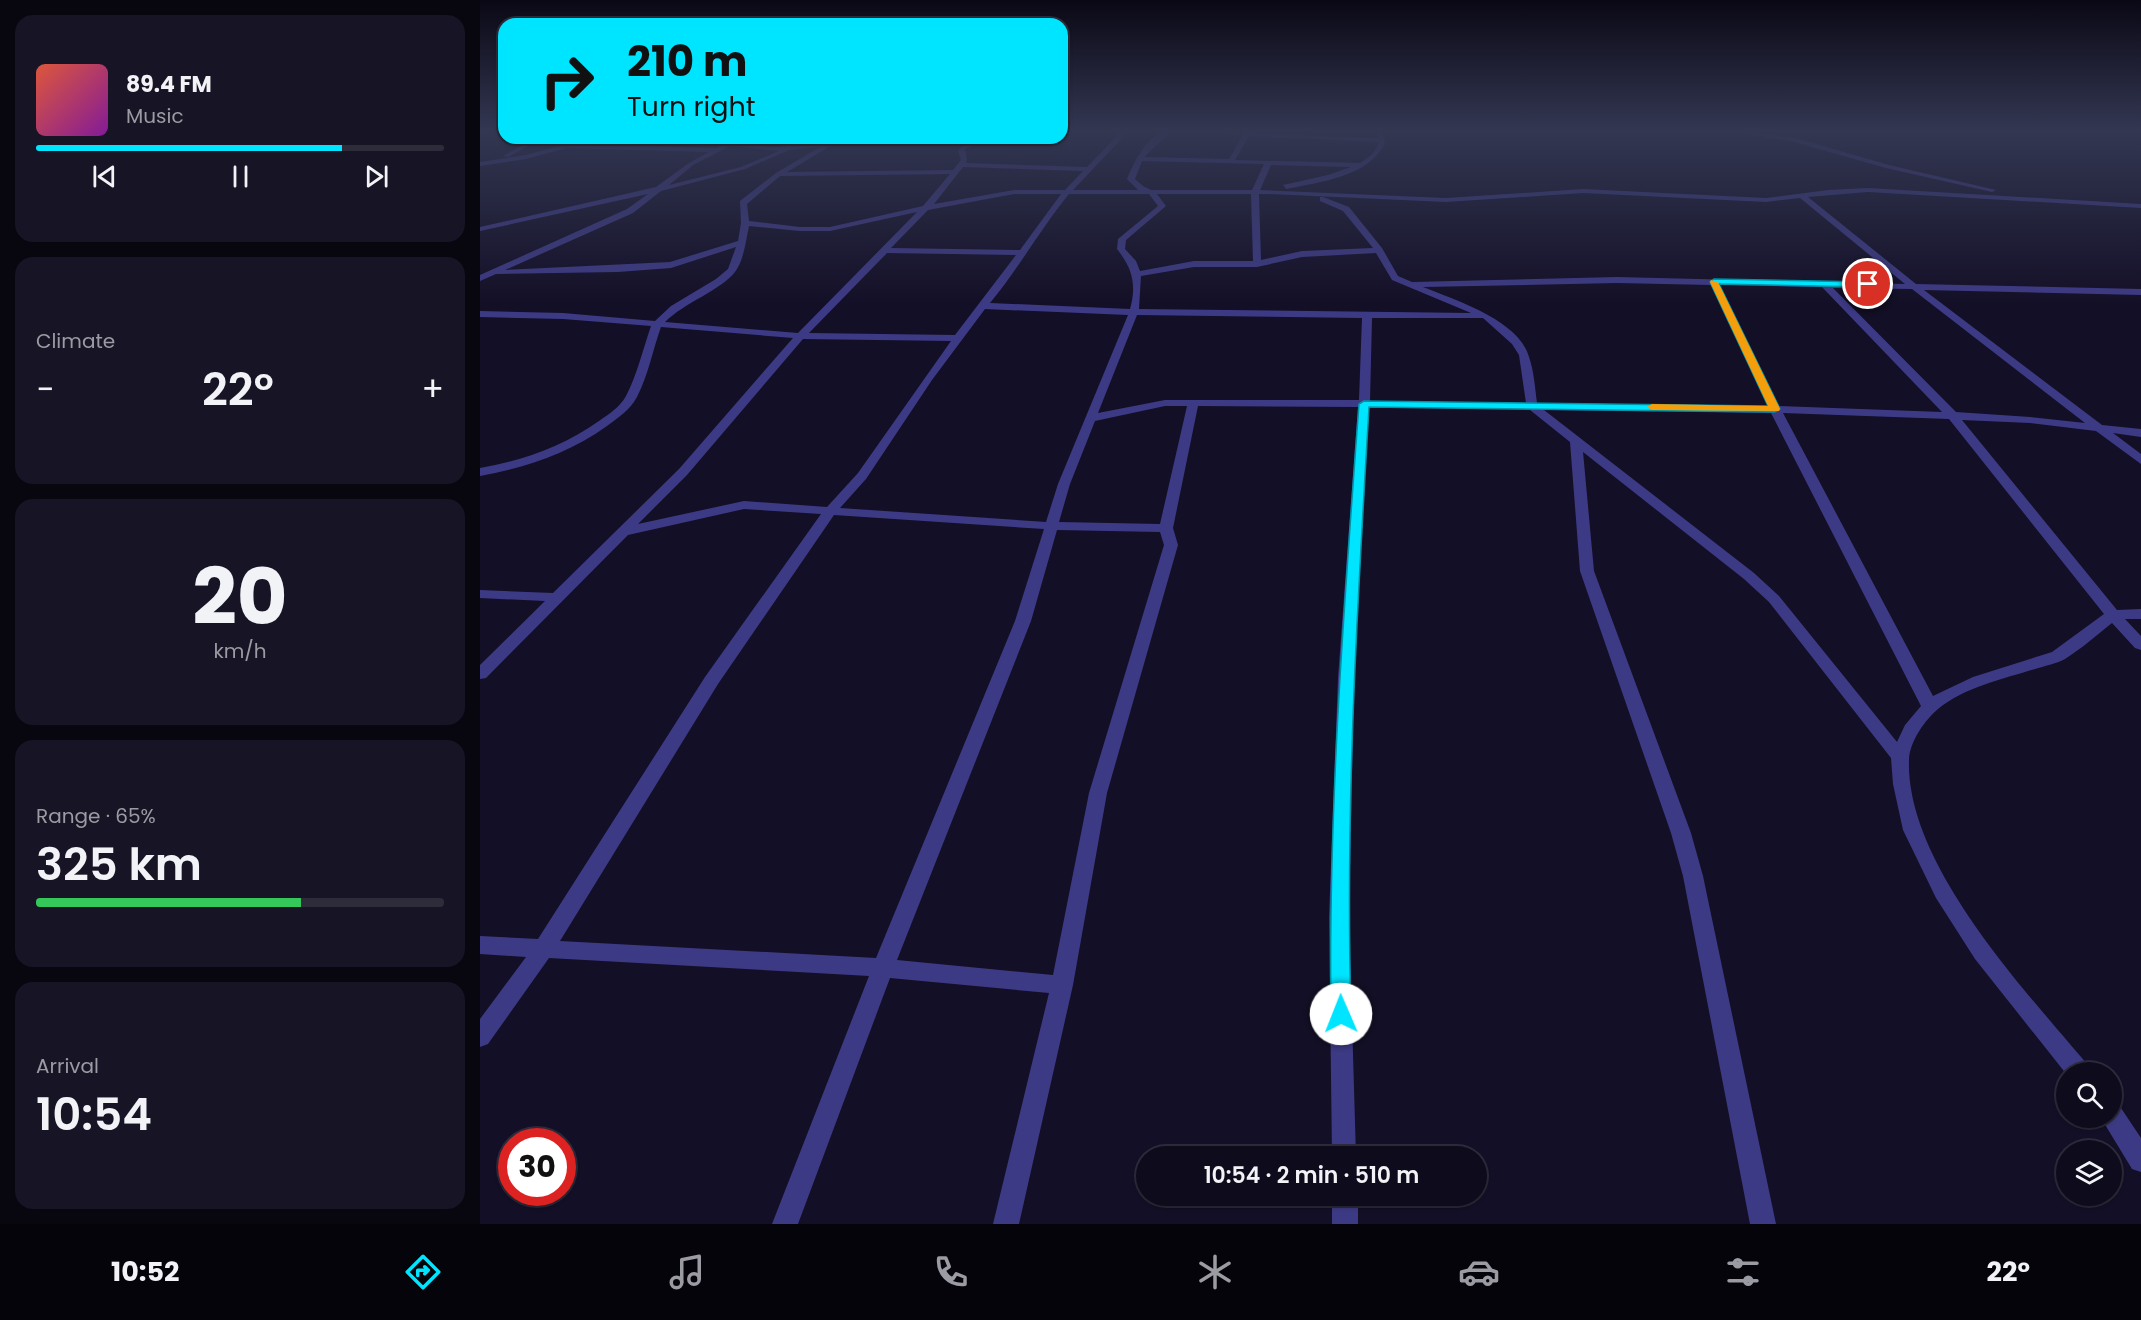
<!DOCTYPE html>
<meta charset="utf-8">
<style>
body{margin:0;font-family:Poppins,sans-serif;background:#171425;color:#f1f3f6;height:100vh;display:flex;flex-direction:column;font-size:22px;white-space:nowrap}
*{box-sizing:border-box;margin:0}
p{font-size:20px;color:#9b9ba3}
.icon{flex:none;width:33px;height:33px;fill:none;stroke:currentColor;stroke-width:2;stroke-linecap:round;stroke-linejoin:round}
.map{position:relative;flex:1;overflow:hidden}
.panel{display:flex;flex-direction:column;gap:15px;padding:15px;background:#08060f;width:480px}
.panel>*{flex:none}
.banner{position:absolute;left:18px;top:18px;width:570px;height:126px;border-radius:18px;box-shadow:0 2px 4px #0004,0 0 0 2px #2e2b3b;background:#00e5ff;color:#111;overflow:hidden}
.fabs{position:absolute;left:1576px;top:1062px;display:grid;gap:12px}
.fabs a{display:grid;place-items:center;width:66px;height:66px;border-radius:50%;background:#0e0b1c;box-shadow:0 2px 4px #0004,0 0 0 2px #2e2b3b;font-size:30px}
.speed{position:absolute;left:18px;top:1128px;display:flex;gap:12px;font-size:30px;font-weight:700;text-align:center}
.speed>*{display:grid;place-content:center;width:78px;height:78px;border-radius:50%;background:#0e0b1c;box-shadow:0 2px 4px #0004,0 0 0 2px #2e2b3b;line-height:1}
.speed .limit{border:9px solid #d22;background:#fff;color:#111}
.pin{position:absolute;display:grid;place-items:center;width:51px;height:51px;color:#fff;margin:-26px;border:3px solid #fff;border-radius:50%;box-shadow:0 2px 6px #0007}
.me{position:absolute;width:66px;margin:-33px;rotate:359deg;stroke-linejoin:round;filter:drop-shadow(0 0 4px #0008)}
.turn{display:flex;align-items:center;gap:21px;height:126px;padding:0 30px;font-size:27px}
.turn .icon{width:78px;height:78px;stroke-width:2.5}
.turn b{display:block;font-size:42px;line-height:51px}
.big{font-size:45px;font-weight:600;line-height:1.1}
.panel .tile{flex:1;display:flex;flex-direction:column;justify-content:center;gap:9px;min-width:0;padding:0 21px;border-radius:18px;background:#171425}
.panel .dial{align-items:center;gap:0}
.dial b{font-size:78px;line-height:1}
.song{display:flex;align-items:center;gap:18px}
.cover{width:72px;height:72px;border-radius:9px;background:linear-gradient(135deg,hsl(10 70% 55%),hsl(290 70% 35%))}
.played{height:6px;border-radius:3px;background:linear-gradient(90deg,#00e5ff 75%,#2e2b3b 75%)}
.keys{display:flex;justify-content:space-around;direction:ltr}
.heat{display:flex;justify-content:space-between;align-items:center;font-size:33px;direction:ltr}
.charge{height:9px;border-radius:4px;background:linear-gradient(90deg,#34c759 65%,#2e2b3b 0)}
.trip{position:absolute;left:656px;top:1146px;width:351px;height:60px;border-radius:30px;background:#0e0b1c;box-shadow:0 2px 4px #0004,0 0 0 2px #2e2b3b;font-weight:600;line-height:60px;text-align:center}
.menu{display:flex;height:96px;justify-content:space-around;align-items:center;background:#06040b;color:#9b9ba3}
.menu .icon{width:42px;height:42px}
.menu .current{color:#00e5ff}
.menu b{font-size:27px;color:#f1f3f6}
main{display:flex;flex:1;min-height:0}
.map>svg:first-child{display:block}
</style>
<main>
<section class="panel">
<div class="tile">
<div class="song"><i class="cover"></i><div><b>89.4 FM</b><p>Music</p></div></div>
<div class="played"></div>
<div class="keys"><svg class="icon" aria-label="previous" viewBox="0 0 24 24"><path d="M18 5L8 12l10 7zM5 5v14"/></svg><svg class="icon" aria-label="pause" viewBox="0 0 24 24"><path d="M8 5v14M16 5v14"/></svg><svg class="icon" aria-label="next" viewBox="0 0 24 24"><path d="M6 5l10 7-10 7zM19 5v14"/></svg></div>
</div>
<div class="tile"><p>Climate</p>
<div class="heat"><a>−</a><b class="big">22°</b><a>+</a></div>
</div>
<div class="tile dial"><b>20</b><p>km/h</p></div>
<div class="tile"><p>Range · 65%</p><b class="big">325 km</b><div class="charge"></div></div>
<div class="tile"><p>Arrival</p><b class="big">10:54</b></div>
</section>
<div class="map">
<svg width="1661" height="1224" viewBox="0 0 1661 1224">
<rect width="100%" height="100%" fill="#130f26"/>
<g fill="none" stroke-linecap="round" stroke-linejoin="round">
<path fill="#3d3a85" fill-rule="evenodd" d="M0,132H5L0,135Z
M641,132H648L593,190H658L647,179C655,161 667,132 690,132L664,157L749,159L763,135L730,132L898,138L897,132H903L905,144C887,177 840,182 806,189L803,185L848,175L871,167L791,165L780,190L966,198L1103,189L1286,198L1348,190L1388,188L1661,204V208L1388,192L1328,197L1436,284L1661,289V295L1444,290L1622,425L1661,429V437L1633,433L1661,454V464L1616,431L1550,423L1482,420L1637,610L1661,609V619H1645L1661,636V650L1655,648L1632,623C1617,635 1601,649 1585,659C1576,664 1564,666 1555,669C1523,679 1485,687 1458,709C1445,720 1430,741 1429,759C1425,863 1544,989 1607,1064L1610,1072H1587V1075L1495,959L1456,898L1423,830L1413,784L1411,758L1289,602L1264,579L1103,452L1114,571L1211,833L1223,876L1296,1224H1270L1203,876L1191,833L1100,571L1090,442L1050,410L889,407L874,678L869,918L876,1156H852L849,918L858,678L878,407L718,406L693,528L698,545L627,793L593,985L539,1224H513L569,993L410,978L318,1224H292L389,976L69,958L8,1044L0,1047V1019L46,957L0,954V936L58,939L225,677L341,514L264,509L148,535L6,678L0,679V665L65,601L0,598V590L73,593L199,469L313,338L181,327C173,349 168,376 157,397C150,410 139,417 127,426C88,454 47,467 0,476V468C44,460 82,447 119,421C129,414 140,407 146,396C157,375 163,349 171,326L83,319L0,317V311L83,313L175,321L191,306L236,279L248,269L256,247L191,268L138,272L16,274L0,281V275L147,209L168,194L0,231V227L176,187L209,163L229,152L87,148L46,159L0,166V162L46,155L87,144L236,148L242,145L200,138L248,142L255,138H263L256,143L294,147L346,144L356,138H364L307,172L473,170L481,160L478,151C484,142 501,138 512,138L485,149L487,160L486,163L607,167ZM769,136L898,142C897,152 888,158 880,163L755,160ZM250,146L299,151L261,167L189,185L213,165ZM340,147L296,173L260,201L261,223L258,241L190,262L25,270L153,213L181,191L265,169L309,150ZM662,161L784,164L772,190H671L663,186L655,179ZM483,167L603,171L585,190H534L454,204ZM470,174L443,206L350,227H320L269,221L267,204L300,176ZM1103,193L1286,202L1320,198L1425,284L1137,277L932,282L918,276L902,248L869,207L843,197H840V201L863,211L893,248L822,251L781,260L779,194H790L966,202ZM534,194H581L540,250L411,248L448,210ZM589,194H669L678,206L638,239L637,249C652,268 657,284 650,309L510,303C539,268 559,231 589,194ZM677,194H771L773,261H714L660,271L656,261L645,249L646,240L686,206ZM437,212L318,333L185,322C204,303 241,290 255,272C264,260 266,240 269,226L320,231H350ZM407,253L536,255L475,335L329,333ZM896,253L912,280L991,313L659,309L661,276L714,267H777L822,257ZM1137,283L1231,285L1288,406L1057,403C1055,388 1054,371 1049,357C1039,320 975,300 943,287ZM1240,285L1342,287L1462,412L1299,406ZM1353,288L1432,289L1605,423L1550,417L1476,412ZM505,309L648,315L578,484L566,522L360,508L386,479L452,380ZM657,315L882,318L879,400H685L618,413ZM892,318H1003L1032,344L1039,355L1046,403L890,401ZM323,339L471,341L378,473L347,507L264,501L158,524L207,475ZM685,406H707L680,524L579,522L590,484L615,421ZM1064,410L1291,413L1441,706L1425,725L1417,742L1299,596L1274,573ZM1303,413L1469,419L1624,614L1572,652L1493,677L1453,696ZM354,515L564,529L535,621L396,958L80,941L238,684ZM577,530L680,532L684,545L609,793L573,975L417,960L551,621Z
M1257,132L1312,137L1409,165L1516,190L1512,192L1406,168L1311,141Z
M55,138H63L28,157L23,156Z
M1632,1104L1641,1108L1661,1138V1172L1652,1169L1621,1118H1632Z
M852,1196H878V1224H852Z"/>
</g>
<linearGradient id="sky" x2="0" y2="1"><stop stop-color="#0a0815"/><stop offset="0.43" stop-color="#333752"/><stop offset="1" stop-color="#333752" stop-opacity="0"/></linearGradient>
<rect width="1661" height="304" fill="url(#sky)"/>
<path fill="#00e5ff" stroke="#0095a6" stroke-width="1.5" d="M1234,279L1388,282L1392,284L1388,287L1239,284L1300,409L1295,412L889,407C877,609 865,811 871,1014L868,1020L861,1023L854,1020L851,1014C848,810 864,607 879,404L884,401L1288,406L1230,282Z"/>
<path fill="#f59e0b" d="M1231,280L1238,282L1300,409L1299,411L1172,410L1167,407L1172,404L1288,406L1230,282Z"/>
</svg>
<div class="fabs">
<a><svg class="icon" aria-label="search" viewBox="0 0 24 24"><circle cx="10" cy="10" r="6"/><path d="M15 15l6 6"/></svg></a>
<a><svg class="icon" aria-label="layers" viewBox="0 0 24 24"><path d="M12 4l9 5-9 5-9-5zM3 14l9 5 9-5"/></svg></a>
</div>
<div class="speed"><div class="limit">30</div></div>
<div class="pin" style="left:1388px;top:284px;background:#d93025"><svg class="icon" aria-label="arrive" viewBox="0 0 24 24"><path d="M6 21V4h12l-3 4 3 4H6"/></svg></div>
<svg class="me" style="left:861px;top:1014px" viewBox="-20 -20 40 40"><circle r="19" fill="#fff"/><path d="M0-13L10 11 0 6-10 11z" fill="#00e5ff"/></svg>
<div class="trip">10:54 · 2 min · 510 m</div>
<div class="banner">
<div class="turn"><svg class="icon" aria-label="right" viewBox="0 0 24 24"><path d="M7 20v-9h11M14 6l5 5-5 5"/></svg><div><b>210 m</b>Turn right</div></div>
</div>
</div>
</main>
<nav class="menu">
<b>10:52</b>
<svg class="icon current" aria-label="directions" viewBox="0 0 24 24"><path d="M12 3l9 9-9 9-9-9zM9 14v-3h6M13 9l2 2-2 2"/></svg>
<svg class="icon" aria-label="music" viewBox="0 0 24 24"><path d="M9 18V5l10-2v13"/><circle cx="6" cy="18" r="3"/><circle cx="16" cy="16" r="3"/></svg>
<svg class="icon" aria-label="phone" viewBox="0 0 24 24"><path d="M5 4h4l2 5-3 2q2 4 5 5l2-3 5 2v4C11 20 4 13 5 4z"/></svg>
<svg class="icon" aria-label="climate" viewBox="0 0 24 24"><path d="M12 3v18M4 7l16 10M4 17L20 7"/></svg>
<svg class="icon" aria-label="car" viewBox="0 0 24 24"><path d="M5 17H2v-5l4-1 3-4h7l3 4 3 1v5h-3M9 17h6M6 11h13"/><circle cx="7" cy="17" r="2"/><circle cx="17" cy="17" r="2"/></svg>
<svg class="icon" aria-label="filters" viewBox="0 0 24 24"><path d="M4 7h16M4 17h16"/><circle cx="9" cy="7" r="2"/><circle cx="15" cy="17" r="2"/></svg>
<b>22°</b>
</nav>
